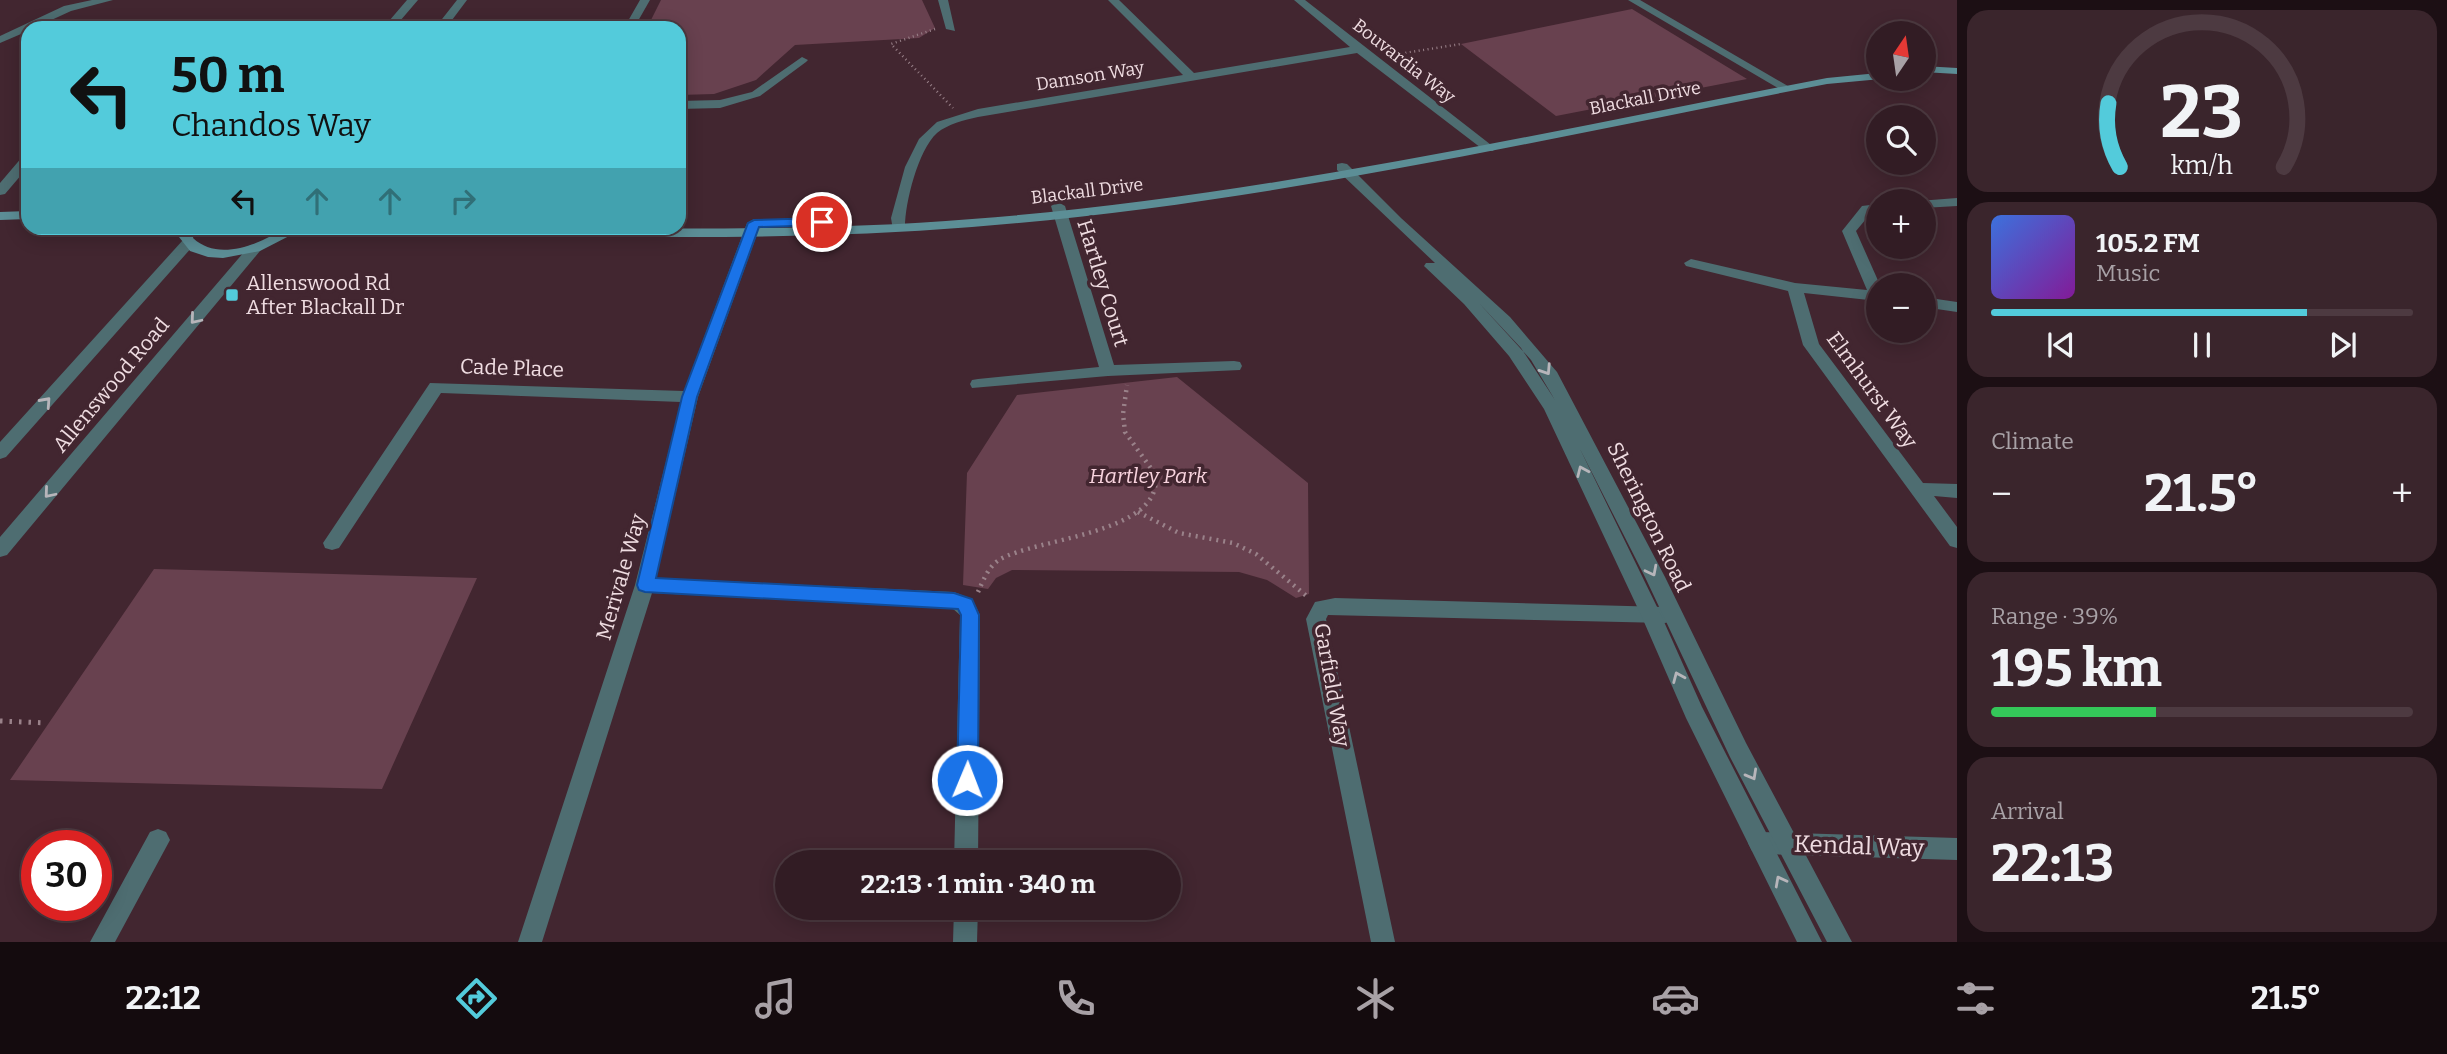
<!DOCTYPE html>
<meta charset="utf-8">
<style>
body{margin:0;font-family:Bitter,serif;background:#3a252c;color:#f1f3f6;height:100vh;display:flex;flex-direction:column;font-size:26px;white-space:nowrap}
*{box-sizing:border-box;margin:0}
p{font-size:23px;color:#a8a1a6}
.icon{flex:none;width:38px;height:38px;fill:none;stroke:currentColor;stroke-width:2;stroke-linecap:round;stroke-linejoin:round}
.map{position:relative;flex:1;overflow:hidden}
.side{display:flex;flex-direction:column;gap:10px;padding:10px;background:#1c0f14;width:490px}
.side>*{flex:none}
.hud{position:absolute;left:21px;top:21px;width:665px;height:214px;border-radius:21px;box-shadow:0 4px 18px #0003,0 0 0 2px #4d3a41;background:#53cbdb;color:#111;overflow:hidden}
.needle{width:46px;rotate:13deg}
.fabs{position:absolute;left:1866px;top:21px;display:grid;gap:14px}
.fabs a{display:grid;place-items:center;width:70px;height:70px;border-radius:50%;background:#321c24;box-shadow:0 4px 18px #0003,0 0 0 2px #4d3a41;font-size:35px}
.speed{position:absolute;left:21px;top:830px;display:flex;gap:14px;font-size:35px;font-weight:700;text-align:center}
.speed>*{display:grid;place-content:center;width:91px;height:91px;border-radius:50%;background:#321c24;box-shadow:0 4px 18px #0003,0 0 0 2px #4d3a41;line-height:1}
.speed .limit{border:10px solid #d22;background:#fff;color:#111}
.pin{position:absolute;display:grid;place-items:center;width:60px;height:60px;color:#fff;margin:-30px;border:4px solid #fff;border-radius:50%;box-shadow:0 2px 7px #0007}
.me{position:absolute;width:77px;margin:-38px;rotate:1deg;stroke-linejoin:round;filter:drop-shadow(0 0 5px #0008)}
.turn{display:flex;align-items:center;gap:24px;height:147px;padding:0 35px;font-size:32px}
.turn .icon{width:91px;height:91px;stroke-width:2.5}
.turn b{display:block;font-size:49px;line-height:60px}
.lanes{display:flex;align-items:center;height:66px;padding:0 35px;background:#0003;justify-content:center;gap:35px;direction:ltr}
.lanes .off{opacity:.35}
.big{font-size:52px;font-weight:700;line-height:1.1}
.side .card{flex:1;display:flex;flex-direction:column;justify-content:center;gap:10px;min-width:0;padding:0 24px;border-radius:21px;background:#3a252c}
.side .dial{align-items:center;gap:0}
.dial svg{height:182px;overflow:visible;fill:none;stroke:#4d3a41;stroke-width:7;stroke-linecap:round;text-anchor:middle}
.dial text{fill:#f1f3f6;stroke:none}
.song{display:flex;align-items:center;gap:21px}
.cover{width:84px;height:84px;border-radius:10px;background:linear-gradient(135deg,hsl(220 70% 55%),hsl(290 70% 35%))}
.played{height:7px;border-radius:4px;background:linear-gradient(90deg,#53cbdb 75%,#4d3a41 75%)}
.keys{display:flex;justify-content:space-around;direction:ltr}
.heat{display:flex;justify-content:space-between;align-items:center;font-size:38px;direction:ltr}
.charge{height:10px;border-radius:5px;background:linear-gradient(90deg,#34c759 39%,#4d3a41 0)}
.trip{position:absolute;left:775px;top:850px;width:406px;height:70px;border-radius:35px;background:#321c24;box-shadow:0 4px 18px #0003,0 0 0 2px #4d3a41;font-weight:700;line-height:70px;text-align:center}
.dock{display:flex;height:112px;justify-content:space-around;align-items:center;background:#140b0e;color:#a8a1a6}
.dock .icon{width:49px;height:49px}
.dock .selected{color:#53cbdb}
.dock b{font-size:32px;color:#f1f3f6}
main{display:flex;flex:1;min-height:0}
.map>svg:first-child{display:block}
</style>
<main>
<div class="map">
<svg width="1957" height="942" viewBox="0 0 1957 942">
<rect width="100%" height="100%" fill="#422630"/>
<path fill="#68414f" d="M661,0H922L935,28L919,38L795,45L756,80L714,94L679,95V28H647Z
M1632,9L1747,79L1556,116L1461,44Z
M1177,377L1308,483L1309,594L1296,598L1267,580L1239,572L1012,570L996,578L988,589L963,585L967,473L1017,395Z
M154,569L477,578L382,789L10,780Z"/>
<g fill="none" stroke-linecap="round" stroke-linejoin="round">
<path stroke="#9a828a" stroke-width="2.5" stroke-dasharray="1 3.5" stroke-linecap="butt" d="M935,29L891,44L953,108
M1392,55L1461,44"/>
<path stroke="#9a828a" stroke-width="4.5" stroke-dasharray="2 5" stroke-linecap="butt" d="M1138,512L1179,533L1233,543L1256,554L1309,598
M978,592C983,581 988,567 999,560C1034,538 1166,534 1155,474L1125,432L1123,414L1127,385"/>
<path stroke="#9a828a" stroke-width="5" stroke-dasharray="2.5 7" stroke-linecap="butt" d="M0,721L47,723"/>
<path fill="#4e6d71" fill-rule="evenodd" d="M92,0H113L71,11L34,28H28V31L0,43V36L64,6Z
M640,0H650L634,28H624Z
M938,0H948L955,31L946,29Z
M1108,0H1119L1194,73L1350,47L1294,0H1305L1495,148L1493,151H1485L1357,53L978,117C964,120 948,124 937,133C918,150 905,203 905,227L903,230H893L891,218L905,167L919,139L937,122L978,109L1183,75Z
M1628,0H1640L1793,89L1783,91Z
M802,57L808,60L806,62L760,96L720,108L679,109V101L720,100L752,92Z
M28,155V167L5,194L0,195V183L23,156Z
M1957,198V206L1923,208V201H1918Z
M1058,202L1065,206L1114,365L1234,361L1240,362L1242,366L1240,370L1108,376L972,388L970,384L972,380L978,379L1099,367L1051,206Z
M1878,204V212L1871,213L1856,231L1880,285L1878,301L1804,293L1819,344L1923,483L1957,484V498L1934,496L1957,527V548L1950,546L1803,345L1788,291L1686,266L1684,263L1691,259L1795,283L1867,290L1842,231L1862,206Z
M754,219L761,223L698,397L656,578L954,592L972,599L980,615L978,863H954L960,615L952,608L652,593L542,942H518L635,585L681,402L441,393L339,548L332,550L325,548L323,543L430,383L684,391L747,223Z
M1923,297L1957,302V312L1923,307Z
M1335,598L1665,607L1672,609L1675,615L1672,621L1665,623L1328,615L1326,619L1395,942H1371L1306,619L1315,602Z
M158,829L166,832L170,840L115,942H90L150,832Z
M1760,832L1957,838V860L1760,854L1752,851L1748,843L1752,835Z
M954,908H978L977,942H953Z"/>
<path fill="#4e6d71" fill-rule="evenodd" d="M407,0H418L394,28H383Z
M457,0H467L446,28H435Z
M1342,163L1347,164L1401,218L1510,317L1557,372L1665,577L1746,743L1852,942H1827L1730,757L1645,577L1580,449L1661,615L1702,707L1822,942H1797L1686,718L1641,615L1544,409L1509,356L1464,304L1424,266L1426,263H1435L1337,170V164ZM1478,302L1531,360L1555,400L1521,348Z
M188,239L195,243L193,246L6,457L0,459V442L183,240Z
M255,244L260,245V251L7,555L0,557V537L250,245Z"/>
<path fill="#5c8e96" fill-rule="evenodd" d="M1923,66L1957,68V74L1923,72Z
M1878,73V79H1881L1827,84C1544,139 1260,205 972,227C761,244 549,235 338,232L293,234L260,251L223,258L208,257L190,251L179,237L153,228H195L193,238C218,262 260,244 285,228C378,228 472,227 566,228C701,229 837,230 972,219C1260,197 1544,132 1827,78Z
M28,211V219L0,220V212Z"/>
</g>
<defs><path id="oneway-chevron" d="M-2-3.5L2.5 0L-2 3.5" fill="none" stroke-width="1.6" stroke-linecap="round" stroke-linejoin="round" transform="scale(1.75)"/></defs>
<g stroke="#b7b5ba">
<use href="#oneway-chevron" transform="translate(195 319) rotate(130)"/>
<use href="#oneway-chevron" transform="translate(1546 370) rotate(57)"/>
<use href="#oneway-chevron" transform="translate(46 402) rotate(-48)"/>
<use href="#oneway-chevron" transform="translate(1582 471) rotate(-114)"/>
<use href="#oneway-chevron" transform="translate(49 493) rotate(130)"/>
<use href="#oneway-chevron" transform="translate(1652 571) rotate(63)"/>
<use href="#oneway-chevron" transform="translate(1678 677) rotate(-113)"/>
<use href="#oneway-chevron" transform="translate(1752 775) rotate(61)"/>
<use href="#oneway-chevron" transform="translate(1780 881) rotate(-118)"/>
</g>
<path fill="#1a73e8" stroke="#114b97" stroke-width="2" d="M822,218L829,222L827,225L759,227L697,397L656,578L954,593L972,599L979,615L978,780L975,787L967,790L960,787L957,780L961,615L958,609L645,592L639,590L637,585L682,397L748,223L754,220Z"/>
<rect fill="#53cbdb" stroke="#422630" stroke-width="2.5" x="225" y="288" width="14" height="14" rx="3.5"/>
<g text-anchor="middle" stroke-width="7" stroke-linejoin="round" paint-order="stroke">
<g font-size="18" fill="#efdce1" stroke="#422630">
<text transform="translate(1404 61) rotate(38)" y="6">Bouvardia Way</text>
<text transform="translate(1090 76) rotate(-9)" y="6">Damson Way</text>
<text transform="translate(1645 98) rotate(-11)" y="6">Blackall Drive</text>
<text transform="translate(1087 191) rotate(-7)" y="6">Blackall Drive</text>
</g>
<g font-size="21" fill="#efdce1" stroke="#422630" text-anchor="start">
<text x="246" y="290">Allenswood Rd<tspan x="246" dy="24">After Blackall Dr</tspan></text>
</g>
<g font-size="21" fill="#efdce1" stroke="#422630">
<text transform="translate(1103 283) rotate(73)" y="7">Hartley Court</text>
<text transform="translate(512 368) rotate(2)" y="7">Cade Place</text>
<text transform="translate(111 385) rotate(-50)" y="7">Allenswood Road</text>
<text transform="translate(1872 390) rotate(54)" y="7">Elmhurst Way</text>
<text transform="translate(1649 517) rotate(64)" y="7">Sherington Road</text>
<text transform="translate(621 577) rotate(-74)" y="7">Merivale Way</text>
<text transform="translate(1332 685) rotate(80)" y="7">Garfield Way</text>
</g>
<g font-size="21" font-style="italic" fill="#f8d3de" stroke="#422630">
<text x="1148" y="483">Hartley Park</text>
</g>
<g font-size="24" fill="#efdce1" stroke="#422630">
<text transform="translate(1859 846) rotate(2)" y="8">Kendal Way</text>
</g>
</g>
</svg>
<div class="fabs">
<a><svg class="needle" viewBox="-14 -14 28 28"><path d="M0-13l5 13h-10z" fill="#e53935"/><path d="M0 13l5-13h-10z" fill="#a8a1a6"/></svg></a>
<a><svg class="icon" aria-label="search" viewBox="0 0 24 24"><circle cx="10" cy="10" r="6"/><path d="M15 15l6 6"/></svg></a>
<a>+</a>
<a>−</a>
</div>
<div class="speed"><div class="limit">30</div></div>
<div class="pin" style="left:822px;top:222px;background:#d93025"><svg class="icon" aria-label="arrive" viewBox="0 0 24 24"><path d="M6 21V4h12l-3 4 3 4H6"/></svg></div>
<svg class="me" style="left:967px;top:780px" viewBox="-20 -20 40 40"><circle r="17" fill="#1a73e8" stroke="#fff" stroke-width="3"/><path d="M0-11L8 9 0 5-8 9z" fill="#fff"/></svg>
<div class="trip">22:13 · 1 min · 340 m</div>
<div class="hud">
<div class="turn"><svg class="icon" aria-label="left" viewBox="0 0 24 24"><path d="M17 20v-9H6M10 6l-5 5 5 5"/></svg><div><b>50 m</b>Chandos Way</div></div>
<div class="lanes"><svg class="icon" aria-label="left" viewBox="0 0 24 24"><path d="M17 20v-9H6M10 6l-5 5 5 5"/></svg><svg class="icon off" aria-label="ahead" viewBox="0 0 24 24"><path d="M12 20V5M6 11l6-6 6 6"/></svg><svg class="icon off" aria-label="ahead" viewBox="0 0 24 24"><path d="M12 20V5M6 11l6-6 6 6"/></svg><svg class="icon off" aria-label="right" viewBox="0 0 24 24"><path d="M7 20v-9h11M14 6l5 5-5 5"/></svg></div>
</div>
</div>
<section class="side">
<div class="card dial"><svg viewBox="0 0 100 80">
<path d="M14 69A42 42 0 1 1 86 69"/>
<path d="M14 69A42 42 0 0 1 9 41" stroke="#53cbdb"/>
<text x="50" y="56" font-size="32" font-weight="700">23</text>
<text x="50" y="72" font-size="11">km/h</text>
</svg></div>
<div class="card">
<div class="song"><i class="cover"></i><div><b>105.2 FM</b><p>Music</p></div></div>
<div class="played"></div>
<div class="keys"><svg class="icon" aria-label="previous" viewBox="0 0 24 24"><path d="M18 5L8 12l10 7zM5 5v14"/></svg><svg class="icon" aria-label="pause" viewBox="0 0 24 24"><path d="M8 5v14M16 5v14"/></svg><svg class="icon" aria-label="next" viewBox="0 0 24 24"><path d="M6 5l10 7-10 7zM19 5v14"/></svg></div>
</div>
<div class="card"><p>Climate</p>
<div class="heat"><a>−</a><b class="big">21.5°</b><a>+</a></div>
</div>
<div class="card"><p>Range · 39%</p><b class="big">195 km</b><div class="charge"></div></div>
<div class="card"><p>Arrival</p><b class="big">22:13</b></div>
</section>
</main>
<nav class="dock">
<b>22:12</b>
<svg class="icon selected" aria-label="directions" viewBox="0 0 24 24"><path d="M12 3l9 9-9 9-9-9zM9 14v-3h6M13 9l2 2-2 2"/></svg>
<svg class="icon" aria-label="music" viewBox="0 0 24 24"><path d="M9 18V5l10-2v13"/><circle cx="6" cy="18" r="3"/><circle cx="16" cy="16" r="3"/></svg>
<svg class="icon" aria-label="phone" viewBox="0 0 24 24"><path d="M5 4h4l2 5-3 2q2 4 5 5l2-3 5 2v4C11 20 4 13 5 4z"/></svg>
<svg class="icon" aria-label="climate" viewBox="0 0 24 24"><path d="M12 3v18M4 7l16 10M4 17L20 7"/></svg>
<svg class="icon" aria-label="car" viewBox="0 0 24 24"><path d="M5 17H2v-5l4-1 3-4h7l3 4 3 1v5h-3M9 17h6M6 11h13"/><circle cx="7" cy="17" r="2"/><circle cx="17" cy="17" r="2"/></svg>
<svg class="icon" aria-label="filters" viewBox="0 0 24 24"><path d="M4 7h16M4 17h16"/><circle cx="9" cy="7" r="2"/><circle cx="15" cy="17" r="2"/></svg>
<b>21.5°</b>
</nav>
